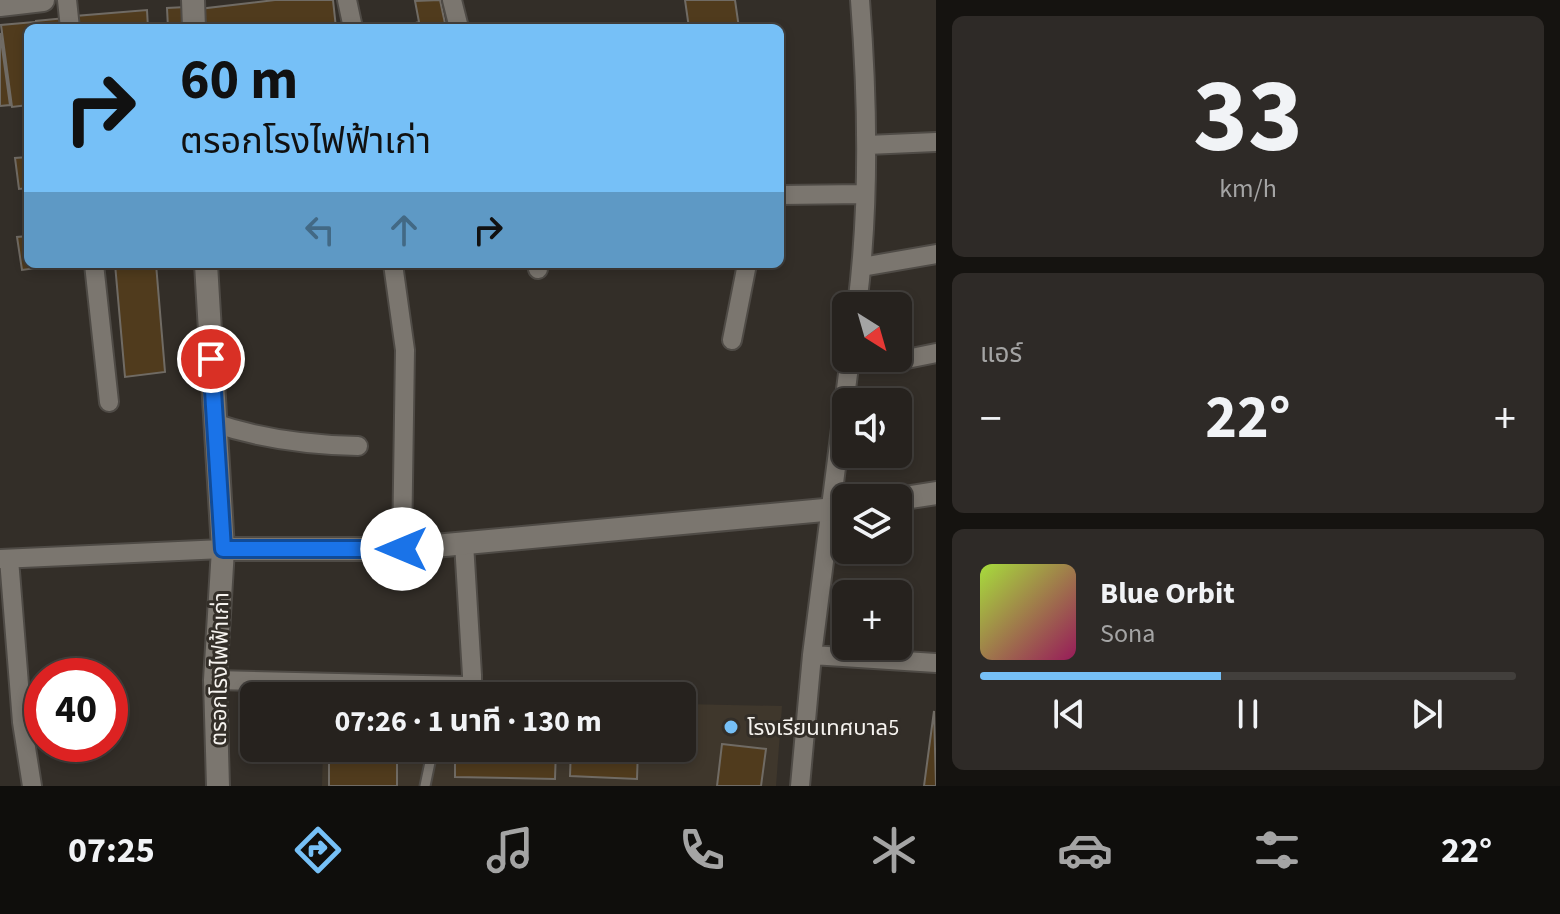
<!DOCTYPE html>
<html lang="th">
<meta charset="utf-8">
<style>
body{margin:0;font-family:"Source Sans 3","Noto Sans Thai",sans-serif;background:#2e2a27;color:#f1f3f6;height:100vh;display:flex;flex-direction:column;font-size:30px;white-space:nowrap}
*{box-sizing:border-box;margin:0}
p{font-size:26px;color:#a4a4a4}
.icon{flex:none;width:44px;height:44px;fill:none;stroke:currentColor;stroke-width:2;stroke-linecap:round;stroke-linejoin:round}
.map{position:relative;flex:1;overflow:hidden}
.side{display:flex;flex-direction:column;gap:16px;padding:16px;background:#151310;width:624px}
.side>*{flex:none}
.banner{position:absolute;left:24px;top:24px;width:760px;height:244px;border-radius:12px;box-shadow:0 4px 12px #0003,0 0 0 2px #423f3c;background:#76c0f7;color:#111;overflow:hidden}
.needle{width:52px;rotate:143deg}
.buttons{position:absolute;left:832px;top:292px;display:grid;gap:16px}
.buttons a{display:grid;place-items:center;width:80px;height:80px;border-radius:12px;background:#26221e;box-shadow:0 4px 12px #0003,0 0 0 2px #423f3c;font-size:40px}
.speed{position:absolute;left:24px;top:658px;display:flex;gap:16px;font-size:40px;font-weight:700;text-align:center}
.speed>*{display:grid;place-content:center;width:104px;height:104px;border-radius:50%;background:#26221e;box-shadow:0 4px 12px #0003,0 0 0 2px #423f3c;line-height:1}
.speed .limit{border:12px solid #d22;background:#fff;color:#111}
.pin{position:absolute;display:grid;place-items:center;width:68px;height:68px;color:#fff;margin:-34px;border:4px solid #fff;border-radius:50%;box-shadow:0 2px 8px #0007}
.me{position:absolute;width:88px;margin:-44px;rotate:270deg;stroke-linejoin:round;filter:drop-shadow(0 0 6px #0008)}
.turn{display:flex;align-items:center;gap:28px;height:168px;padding:0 24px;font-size:36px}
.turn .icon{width:104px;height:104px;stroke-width:2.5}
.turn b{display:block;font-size:56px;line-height:68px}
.lanes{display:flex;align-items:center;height:76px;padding:0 24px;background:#0003;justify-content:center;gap:40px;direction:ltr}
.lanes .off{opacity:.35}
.big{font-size:60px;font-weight:700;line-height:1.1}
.side .tile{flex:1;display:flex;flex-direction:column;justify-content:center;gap:12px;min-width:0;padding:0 28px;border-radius:12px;background:#2e2a27}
.side .dial{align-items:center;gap:0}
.dial b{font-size:104px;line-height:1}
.song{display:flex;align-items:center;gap:24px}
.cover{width:96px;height:96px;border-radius:12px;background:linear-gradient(135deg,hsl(80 70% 55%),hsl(330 70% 35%))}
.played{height:8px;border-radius:4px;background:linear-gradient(90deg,#76c0f7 45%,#423f3c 45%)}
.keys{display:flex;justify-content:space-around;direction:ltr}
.heat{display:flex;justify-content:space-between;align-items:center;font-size:44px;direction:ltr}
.trip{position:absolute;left:240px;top:682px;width:456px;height:80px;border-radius:12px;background:#26221e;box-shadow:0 4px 12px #0003,0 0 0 2px #423f3c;font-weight:700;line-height:80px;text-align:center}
.tab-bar{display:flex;height:128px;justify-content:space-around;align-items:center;background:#0f0e0c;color:#a4a4a4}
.tab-bar .icon{width:56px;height:56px}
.tab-bar .active{color:#76c0f7}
.tab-bar b{font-size:36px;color:#f1f3f6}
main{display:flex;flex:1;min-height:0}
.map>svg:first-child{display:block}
</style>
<main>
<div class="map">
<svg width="936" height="786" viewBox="0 0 936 786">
<rect width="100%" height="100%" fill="#332e28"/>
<path fill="#3f372c" d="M682,704L782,706L776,786H322L323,748H682Z"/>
<path fill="#503b1d" stroke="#706b64" stroke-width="2" d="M275,0H333L336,28H201L199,9Z
M440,0L446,28H398L419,22L415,1Z
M685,0H735L739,28H689Z
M186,7L187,28H168L167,8Z
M147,10L148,28H76L75,16Z
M65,18L66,28H36V21Z
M34,22L35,28H28V105L12,107L1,25Z
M0,33L10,105L0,106Z
M28,157V188L19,189L15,158Z
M28,236V264H67L22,270L17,237Z
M115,264H156L165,372L125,377Z
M934,711L936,786H924Z
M722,744L766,749L761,786H717Z
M329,748H397V786H329Z
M455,748H556L555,779L455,777Z
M571,748H638L637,779L570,776Z"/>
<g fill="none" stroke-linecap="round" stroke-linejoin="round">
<defs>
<path id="service" d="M425,786L433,748"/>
<path id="minor" d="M67,0L70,28
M347,0L353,28
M452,0L459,28
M867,145L936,142
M780,195L865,194
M94,264L109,402
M393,264L405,350L402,549
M537,264L538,269
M862,267L936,254
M857,306C870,204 868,102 860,0
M732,340L747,264
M849,363H887L936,353
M214,423C261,439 309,445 358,446
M0,559L223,549
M9,559L22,722L32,786
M812,655L936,663
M215,680L465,686L472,682V675L464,543
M800,786L812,655L850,358"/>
<path id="tertiary" d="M193,0L194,28
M0,5L43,0
M206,264L223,549L215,680L218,786
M898,499L936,493
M223,549H402L846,508"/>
</defs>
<use href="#service" stroke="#4f4b46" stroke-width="13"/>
<use href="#minor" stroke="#4f4b46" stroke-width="22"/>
<use href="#tertiary" stroke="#4f4b46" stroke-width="26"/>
<use href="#service" stroke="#7b766f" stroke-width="9"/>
<use href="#minor" stroke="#7b766f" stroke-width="18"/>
<use href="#tertiary" stroke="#7b766f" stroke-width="22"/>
</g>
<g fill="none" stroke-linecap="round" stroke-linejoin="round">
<defs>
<path id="route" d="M211,359L223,549H402"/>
</defs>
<use href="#route" stroke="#114b97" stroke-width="20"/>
<use href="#route" stroke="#1a73e8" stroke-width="14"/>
</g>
<circle fill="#76c0f7" stroke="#332e28" stroke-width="3" cx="731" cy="727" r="8"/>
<g text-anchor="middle" stroke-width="6" stroke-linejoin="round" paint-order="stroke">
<g font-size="22" fill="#f6f3ef" stroke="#332e28">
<text transform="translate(219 669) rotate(-89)" y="8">ตรอกโรงไฟฟ้าเก่า</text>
</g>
<g font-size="22" fill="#f6f3ef" stroke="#332e28" text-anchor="start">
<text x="747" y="735">โรงเรียนเทศบาล5</text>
</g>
</g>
</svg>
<div class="buttons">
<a><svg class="needle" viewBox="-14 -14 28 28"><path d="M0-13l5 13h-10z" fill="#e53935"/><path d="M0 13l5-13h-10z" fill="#a4a4a4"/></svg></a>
<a><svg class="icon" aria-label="sound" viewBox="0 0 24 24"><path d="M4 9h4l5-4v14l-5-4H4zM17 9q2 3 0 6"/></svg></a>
<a><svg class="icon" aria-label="layers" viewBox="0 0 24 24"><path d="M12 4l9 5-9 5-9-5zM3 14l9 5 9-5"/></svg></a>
<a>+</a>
</div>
<div class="speed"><div class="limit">40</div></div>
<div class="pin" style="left:211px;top:359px;background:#d93025"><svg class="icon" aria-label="arrive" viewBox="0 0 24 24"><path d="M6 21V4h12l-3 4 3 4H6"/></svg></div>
<svg class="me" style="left:402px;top:549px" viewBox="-20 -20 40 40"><circle r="19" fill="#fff"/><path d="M0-13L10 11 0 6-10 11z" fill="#1a73e8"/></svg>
<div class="trip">07:26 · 1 นาที · 130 m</div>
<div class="banner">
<div class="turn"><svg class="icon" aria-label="right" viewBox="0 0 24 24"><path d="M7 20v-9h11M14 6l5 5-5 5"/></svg><div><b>60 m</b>ตรอกโรงไฟฟ้าเก่า</div></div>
<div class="lanes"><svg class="icon off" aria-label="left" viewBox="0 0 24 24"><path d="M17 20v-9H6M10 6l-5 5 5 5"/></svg><svg class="icon off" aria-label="ahead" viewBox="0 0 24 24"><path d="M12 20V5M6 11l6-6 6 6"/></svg><svg class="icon" aria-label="right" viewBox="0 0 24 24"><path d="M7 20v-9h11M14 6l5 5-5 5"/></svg></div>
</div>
</div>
<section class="side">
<div class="tile dial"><b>33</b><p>km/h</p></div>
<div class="tile"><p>แอร์</p>
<div class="heat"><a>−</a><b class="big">22°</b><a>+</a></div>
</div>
<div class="tile">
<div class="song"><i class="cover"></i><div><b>Blue Orbit</b><p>Sona</p></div></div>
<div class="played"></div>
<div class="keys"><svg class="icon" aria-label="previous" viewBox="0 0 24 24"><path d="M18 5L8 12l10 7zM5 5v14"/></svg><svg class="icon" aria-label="pause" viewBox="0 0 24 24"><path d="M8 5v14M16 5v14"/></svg><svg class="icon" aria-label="next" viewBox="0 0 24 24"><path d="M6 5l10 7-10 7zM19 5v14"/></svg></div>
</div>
</section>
</main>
<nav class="tab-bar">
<b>07:25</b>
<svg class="icon active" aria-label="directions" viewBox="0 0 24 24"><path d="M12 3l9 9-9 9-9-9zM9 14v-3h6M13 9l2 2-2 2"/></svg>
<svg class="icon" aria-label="music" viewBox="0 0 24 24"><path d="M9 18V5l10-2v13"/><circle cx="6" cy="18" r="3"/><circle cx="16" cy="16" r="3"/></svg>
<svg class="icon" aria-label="phone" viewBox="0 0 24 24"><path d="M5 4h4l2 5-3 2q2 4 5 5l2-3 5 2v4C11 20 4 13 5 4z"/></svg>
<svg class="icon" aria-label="climate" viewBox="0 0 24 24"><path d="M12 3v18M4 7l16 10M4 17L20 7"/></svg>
<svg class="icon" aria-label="car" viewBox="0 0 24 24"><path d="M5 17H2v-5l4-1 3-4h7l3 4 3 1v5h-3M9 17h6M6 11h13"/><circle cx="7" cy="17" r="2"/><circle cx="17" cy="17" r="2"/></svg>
<svg class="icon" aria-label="filters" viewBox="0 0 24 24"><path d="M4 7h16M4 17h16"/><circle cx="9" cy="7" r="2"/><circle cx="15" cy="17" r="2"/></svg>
<b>22°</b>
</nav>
